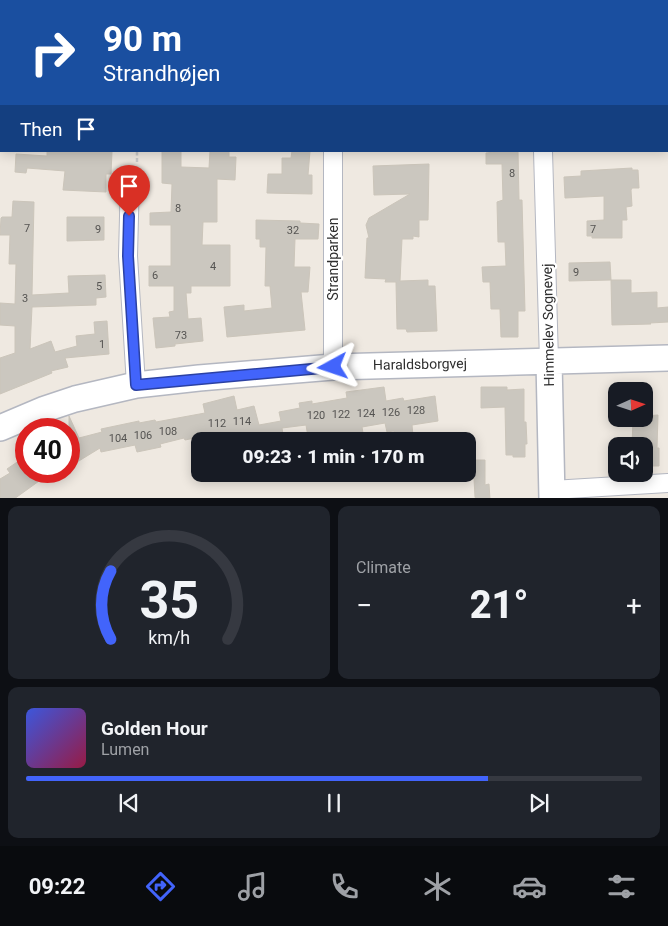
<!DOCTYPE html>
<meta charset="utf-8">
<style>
body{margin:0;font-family:Roboto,sans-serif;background:#20242c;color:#f1f3f6;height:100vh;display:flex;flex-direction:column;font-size:19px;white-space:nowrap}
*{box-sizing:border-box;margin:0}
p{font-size:16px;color:#9ea1a6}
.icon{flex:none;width:28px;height:28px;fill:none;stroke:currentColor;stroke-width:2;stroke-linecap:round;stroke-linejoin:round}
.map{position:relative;height:498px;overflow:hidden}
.side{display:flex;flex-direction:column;gap:8px;padding:8px;background:#0d0f14;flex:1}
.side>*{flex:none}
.banner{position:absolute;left:0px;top:0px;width:669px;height:152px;box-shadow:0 2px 12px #0003;background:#1a4fa0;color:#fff;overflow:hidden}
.needle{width:32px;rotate:87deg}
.fabs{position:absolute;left:608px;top:382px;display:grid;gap:10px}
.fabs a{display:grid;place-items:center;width:45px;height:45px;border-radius:10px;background:#171b24;box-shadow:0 2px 12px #0003;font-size:25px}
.speed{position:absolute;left:15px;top:418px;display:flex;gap:10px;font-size:25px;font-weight:700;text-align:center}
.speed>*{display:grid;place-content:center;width:65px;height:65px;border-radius:50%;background:#171b24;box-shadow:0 2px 12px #0003;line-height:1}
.speed .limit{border:8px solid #d22;background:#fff;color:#111}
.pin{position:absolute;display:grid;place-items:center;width:42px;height:42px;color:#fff;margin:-51px -21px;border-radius:50% 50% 50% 0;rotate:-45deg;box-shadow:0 0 5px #0007}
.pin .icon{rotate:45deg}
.me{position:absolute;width:55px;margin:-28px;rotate:265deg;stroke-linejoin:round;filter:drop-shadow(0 0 4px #0008)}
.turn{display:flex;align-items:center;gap:18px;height:105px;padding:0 20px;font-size:22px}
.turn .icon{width:65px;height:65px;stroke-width:2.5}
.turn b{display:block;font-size:35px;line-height:42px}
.then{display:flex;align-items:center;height:48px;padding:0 20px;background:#0003;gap:10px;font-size:19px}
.big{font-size:38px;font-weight:800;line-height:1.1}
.side .card{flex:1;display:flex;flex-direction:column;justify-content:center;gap:8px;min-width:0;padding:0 18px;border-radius:10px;background:#20242c}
.side .dial{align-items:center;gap:0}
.dial svg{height:130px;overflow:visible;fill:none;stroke:#363941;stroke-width:7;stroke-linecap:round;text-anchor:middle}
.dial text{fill:#f1f3f6;stroke:none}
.song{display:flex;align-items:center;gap:15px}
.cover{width:60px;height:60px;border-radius:8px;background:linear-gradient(135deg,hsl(230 70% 55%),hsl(340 70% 35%))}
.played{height:5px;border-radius:2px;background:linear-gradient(90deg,#4264fb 75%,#363941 75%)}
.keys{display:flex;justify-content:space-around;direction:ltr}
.heat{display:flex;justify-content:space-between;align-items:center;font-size:28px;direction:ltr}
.side .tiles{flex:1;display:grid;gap:8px;grid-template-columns:1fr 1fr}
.card:last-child{grid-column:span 2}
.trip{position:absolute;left:191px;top:432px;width:285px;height:50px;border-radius:10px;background:#171b24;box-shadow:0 2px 12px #0003;font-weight:800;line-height:50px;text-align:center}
.tabs{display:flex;height:80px;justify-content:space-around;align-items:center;background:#090b0e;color:#9ea1a6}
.tabs .icon{width:35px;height:35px}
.tabs .current{color:#4264fb}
.tabs b{font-size:22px;color:#f1f3f6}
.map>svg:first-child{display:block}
</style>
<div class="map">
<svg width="668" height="499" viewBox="0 0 668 499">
<rect width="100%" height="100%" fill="#efe9e1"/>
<path fill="#cbc7bf" stroke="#cbc5ba" d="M47,151H112L111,174H106V192L63,190L65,171L27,168L26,173L15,172L16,154L47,156Z
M162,151H181V167L209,168L210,151H229V157H236L235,180L217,179V222H203L202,245H230V286H191V293H186L188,319L201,318L203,341L175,344V346L156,348L153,318L170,317L169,312L174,311V286H149V266H171V225H150V213L171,212L172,184L162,183Z
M292,151H310L308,175H312V194L267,193L268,174H282V158H291Z
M502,151H518L519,200H522L525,311H518V337H501L500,309H491L490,282H483L482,267L506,266L505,242H498L497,202L503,200L502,164H486V153Z
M429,164L428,220H419V237L413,236V239H402L400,281L428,280V286H435L437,331L407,332L406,329H397L396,282H385L386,279L365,278L367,238H369L366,225L369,218L410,194L374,195L373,166Z
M632,168V170H638L639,188H632L631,190L632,206L626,207L627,220H622V238H592V236H587V221L604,220V196L565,198L564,177L581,176V171Z
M13,201L34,202L32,295L69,293L68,276L105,275L106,297L96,298V305L32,307L30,349L51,341L55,352L77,346L76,336L95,334L94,322L107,321L109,354L65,358L68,367L51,371L52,373L0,394V358L15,353V326L0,325V303L15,304L16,264H9L10,235H0L1,218L2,217H12Z
M67,217H104V240L67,241Z
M256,220L300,221V223L319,224L318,239H295L294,267H310L308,292H301L305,330L227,337L224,307L244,305V311L272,308L270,286H265L266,247H260V239H256Z
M610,262L611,280L569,281V263Z
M611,280H631V293L657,292V308L668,307V322L650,323L651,324L612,325Z
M384,387L386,401L403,398L404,401L435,396L438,421L412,425L413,436L409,437V440L402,441H395L394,431L387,432L385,423L362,427L363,433L346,435L347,441H334V435L308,437L306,425L282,428L284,441H262V438L249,441H205L204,436L185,440L184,438L160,444L161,447L137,452L135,445L101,452L100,448L69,467V416L79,438L102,432L101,429L139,421V423L155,420L156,422L205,413L203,404L234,396L237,410L254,406L259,425L281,421L279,412L300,408L299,403L312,401V404L347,398L346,392Z
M481,387H507V390L524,389V422H526L527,444H525V457H513V455H506L505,407L481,408Z
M658,415L657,448H659V466H644V446H632L633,419H644V416Z
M26,456V471H53L14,499H0V479L10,473L7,469Z
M473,460H485V485L489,484L490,499H476L475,497Z"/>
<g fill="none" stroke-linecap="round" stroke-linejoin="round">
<defs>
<path id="street" d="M0,81H1
M543,151L549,361
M130,177L128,256L136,385
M333,367V151
M552,490L668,483"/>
<path id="secondary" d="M549,361L552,499
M0,428L45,409L75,399L136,385L199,378L333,367L668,358"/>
</defs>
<use href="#street" stroke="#b4b7c1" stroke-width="20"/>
<use href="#secondary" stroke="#b4b7c1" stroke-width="28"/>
<path stroke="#c9c9c9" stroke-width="2.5" stroke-dasharray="4 2.5" stroke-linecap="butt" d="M538,0V1
M137,162V151"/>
<use href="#street" stroke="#fff" stroke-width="18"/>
<use href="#secondary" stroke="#fff" stroke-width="25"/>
</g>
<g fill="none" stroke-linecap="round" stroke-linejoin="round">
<defs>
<path id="route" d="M129,216L128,256L136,385L333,367"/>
</defs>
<use href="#route" stroke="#2b41a3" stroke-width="12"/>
<use href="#route" stroke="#4264fb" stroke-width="9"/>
</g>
<g text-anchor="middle" stroke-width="4.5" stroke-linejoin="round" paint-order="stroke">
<g font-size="11" fill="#555452">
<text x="512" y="177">8</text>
<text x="178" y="212">8</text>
<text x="27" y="232">7</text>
<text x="98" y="233">9</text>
<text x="593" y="233">7</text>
<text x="293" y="234">32</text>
<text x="213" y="270">4</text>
<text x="576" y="276">9</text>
<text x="155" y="279">6</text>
<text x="99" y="290">5</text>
<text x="25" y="302">3</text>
<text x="181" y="339">73</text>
<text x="102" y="348">1</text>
<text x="416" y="414">128</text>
<text x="391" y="416">126</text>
<text x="366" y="417">124</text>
<text x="341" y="418">122</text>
<text x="316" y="419">120</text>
<text x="242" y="425">114</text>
<text x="217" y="427">112</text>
<text x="168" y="435">108</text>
<text x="143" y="439">106</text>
<text x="118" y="442">104</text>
</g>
<g font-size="14" fill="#2e2e2e" stroke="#fff">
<text transform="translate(333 259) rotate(-90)" y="5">Strandparken</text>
<text transform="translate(548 325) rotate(-91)" y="5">Himmelev Sognevej</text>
<text transform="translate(420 364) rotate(-1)" y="5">Haraldsborgvej</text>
</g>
</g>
</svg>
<div class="fabs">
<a><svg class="needle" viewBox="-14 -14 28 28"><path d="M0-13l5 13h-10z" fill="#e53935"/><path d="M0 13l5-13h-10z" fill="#9ea1a6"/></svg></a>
<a><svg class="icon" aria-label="sound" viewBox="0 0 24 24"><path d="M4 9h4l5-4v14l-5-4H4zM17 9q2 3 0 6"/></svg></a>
</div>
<div class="speed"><div class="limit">40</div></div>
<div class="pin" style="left:129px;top:216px;background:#d93025"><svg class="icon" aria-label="arrive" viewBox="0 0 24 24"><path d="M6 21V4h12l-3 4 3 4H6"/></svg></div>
<svg class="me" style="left:333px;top:367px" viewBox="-20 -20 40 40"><path d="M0-17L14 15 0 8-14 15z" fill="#4264fb" stroke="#fff" stroke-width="4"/></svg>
<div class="trip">09:23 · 1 min · 170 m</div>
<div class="banner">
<div class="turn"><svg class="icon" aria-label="right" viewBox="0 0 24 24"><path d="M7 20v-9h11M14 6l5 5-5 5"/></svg><div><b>90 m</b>Strandhøjen</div></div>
<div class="then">Then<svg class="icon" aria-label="arrive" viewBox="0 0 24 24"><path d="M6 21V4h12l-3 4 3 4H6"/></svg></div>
</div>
</div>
<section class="side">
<div class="tiles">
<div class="card dial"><svg viewBox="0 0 100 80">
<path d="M14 69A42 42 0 1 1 86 69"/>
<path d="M14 69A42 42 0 0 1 14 27" stroke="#4264fb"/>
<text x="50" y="56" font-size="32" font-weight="700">35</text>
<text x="50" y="72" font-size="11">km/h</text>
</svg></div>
<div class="card"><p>Climate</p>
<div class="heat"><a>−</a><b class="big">21°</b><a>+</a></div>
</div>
<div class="card">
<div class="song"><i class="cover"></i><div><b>Golden Hour</b><p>Lumen</p></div></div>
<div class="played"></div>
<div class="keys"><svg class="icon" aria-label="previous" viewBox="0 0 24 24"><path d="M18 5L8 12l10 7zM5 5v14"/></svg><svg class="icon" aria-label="pause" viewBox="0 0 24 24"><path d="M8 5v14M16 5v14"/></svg><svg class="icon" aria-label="next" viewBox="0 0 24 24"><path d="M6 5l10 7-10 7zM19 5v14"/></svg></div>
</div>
</div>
</section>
<nav class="tabs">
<b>09:22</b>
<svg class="icon current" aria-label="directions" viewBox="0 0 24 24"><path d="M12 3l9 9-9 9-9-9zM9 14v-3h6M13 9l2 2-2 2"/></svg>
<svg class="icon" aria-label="music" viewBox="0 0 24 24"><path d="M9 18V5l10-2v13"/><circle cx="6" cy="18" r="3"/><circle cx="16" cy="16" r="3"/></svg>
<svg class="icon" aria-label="phone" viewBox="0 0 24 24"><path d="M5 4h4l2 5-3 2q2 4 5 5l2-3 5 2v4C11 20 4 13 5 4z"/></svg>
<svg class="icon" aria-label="climate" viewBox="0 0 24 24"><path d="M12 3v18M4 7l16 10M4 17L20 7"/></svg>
<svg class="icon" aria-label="car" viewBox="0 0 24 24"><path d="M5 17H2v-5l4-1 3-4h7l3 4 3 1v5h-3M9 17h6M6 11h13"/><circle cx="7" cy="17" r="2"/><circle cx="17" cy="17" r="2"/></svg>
<svg class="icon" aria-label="filters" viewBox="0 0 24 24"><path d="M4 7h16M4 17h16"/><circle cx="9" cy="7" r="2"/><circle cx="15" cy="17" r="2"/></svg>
</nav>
